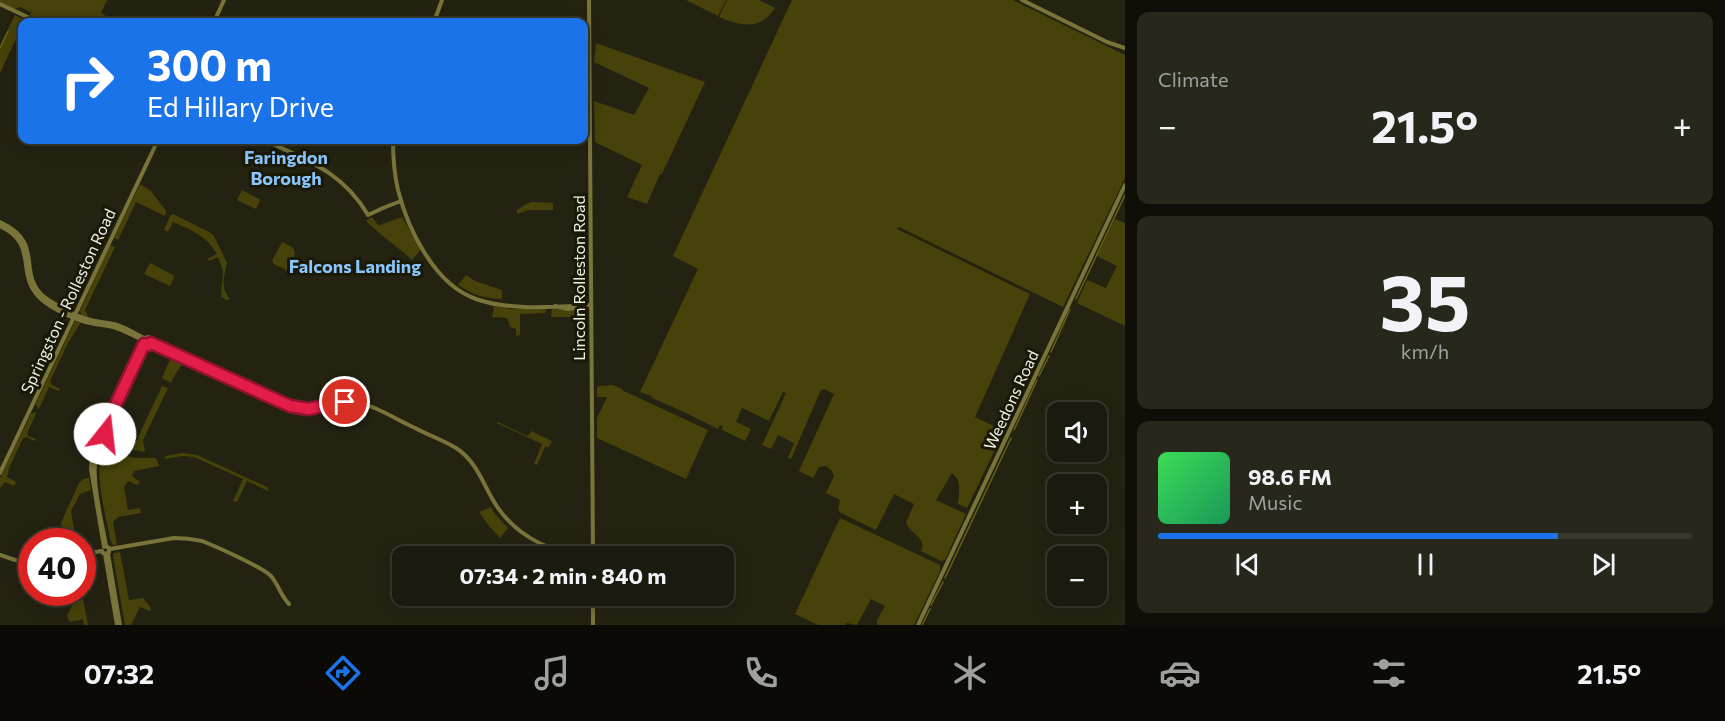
<!DOCTYPE html>
<meta charset="utf-8">
<style>
body{margin:0;font-family:Commissioner,sans-serif;background:#28271c;color:#f1f3f6;height:100vh;display:flex;flex-direction:column;font-size:22px;white-space:nowrap}
*{box-sizing:border-box;margin:0}
p{font-size:20px;color:#a0a19e}
.icon{flex:none;width:33px;height:33px;fill:none;stroke:currentColor;stroke-width:2;stroke-linecap:round;stroke-linejoin:round}
.map{position:relative;flex:1;overflow:hidden}
.panel{display:flex;flex-direction:column;gap:12px;padding:12px;background:#0f0e08;width:600px}
.panel>*{flex:none}
.top-card{position:absolute;left:18px;top:18px;width:570px;height:126px;border-radius:12px;box-shadow:0 3px 15px #0003,0 0 0 2px #39382e;background:#1a73e8;color:#fff;overflow:hidden}
.buttons{position:absolute;left:1047px;top:402px;display:grid;gap:12px}
.buttons a{display:grid;place-items:center;width:60px;height:60px;border-radius:12px;background:#1b1a0e;box-shadow:0 3px 15px #0003,0 0 0 2px #39382e;font-size:30px}
.speed{position:absolute;left:18px;top:528px;display:flex;gap:12px;font-size:30px;font-weight:700;text-align:center}
.speed>*{display:grid;place-content:center;width:78px;height:78px;border-radius:50%;background:#1b1a0e;box-shadow:0 3px 15px #0003,0 0 0 2px #39382e;line-height:1}
.speed .limit{border:9px solid #d22;background:#fff;color:#111}
.pin{position:absolute;display:grid;place-items:center;width:51px;height:51px;color:#fff;margin:-26px;border:3px solid #fff;border-radius:50%;box-shadow:0 2px 6px #0007}
.me{position:absolute;width:66px;margin:-33px;rotate:16deg;stroke-linejoin:round;filter:drop-shadow(0 0 4px #0008)}
.turn{display:flex;align-items:center;gap:21px;height:126px;padding:0 30px;font-size:27px}
.turn .icon{width:78px;height:78px;stroke-width:2.5}
.turn b{display:block;font-size:42px;line-height:51px}
.big{font-size:45px;font-weight:700;line-height:1.1}
.panel .card{flex:1;display:flex;flex-direction:column;justify-content:center;gap:9px;min-width:0;padding:0 21px;border-radius:12px;background:#28271c}
.panel .dial{align-items:center;gap:0}
.dial b{font-size:78px;line-height:1}
.song{display:flex;align-items:center;gap:18px}
.cover{width:72px;height:72px;border-radius:9px;background:linear-gradient(135deg,hsl(130 70% 55%),hsl(150 70% 35%))}
.played{height:6px;border-radius:3px;background:linear-gradient(90deg,#1a73e8 75%,#39382e 75%)}
.keys{display:flex;justify-content:space-around;direction:ltr}
.heat{display:flex;justify-content:space-between;align-items:center;font-size:33px;direction:ltr}
.trip{position:absolute;left:392px;top:546px;width:342px;height:60px;border-radius:12px;background:#1b1a0e;box-shadow:0 3px 15px #0003,0 0 0 2px #39382e;font-weight:700;line-height:60px;text-align:center}
.menu{display:flex;height:96px;justify-content:space-around;align-items:center;background:#0b0a06;color:#a0a19e}
.menu .icon{width:42px;height:42px}
.menu .active{color:#1a73e8}
.menu b{font-size:27px;color:#f1f3f6}
main{display:flex;flex:1;min-height:0}
.map>svg:first-child{display:block}
</style>
<main>
<div class="map">
<svg width="1125" height="625" viewBox="0 0 1125 625">
<rect width="100%" height="100%" fill="#242312"/>
<path fill="#464209" d="M0,0H107L101,13L106,16L103,22H43L31,17L30,14L32,13L20,7L14,9L0,2Z
M686,0H726L718,16Z
M727,0H759L775,8C760,31 741,26 719,17Z
M792,0H1013L1125,55V178L1063,307L899,227L897,229L1030,294L975,417L1004,431L967,508L958,504C959,492 962,481 952,473L936,500L966,514L945,560L941,561L921,551C927,537 911,535 906,523L914,504L894,494L876,530L841,513L838,510L840,500L826,493L834,476L832,471L826,466L819,467L813,478L799,471L834,394L824,389L821,390L791,459L788,458L794,443L778,435L771,449L762,445L786,393L783,392L769,421L742,408L736,422L751,429L745,441L722,430L723,426L720,425L718,429L684,412L652,398L651,396L640,392L698,269L673,256Z
M15,15L25,20L0,73V46Z
M596,43L705,82L662,174H660L647,204L627,197L642,165L595,142L594,101L634,115L649,88L594,62Z
M140,184L151,191L166,211L165,216L136,202L118,240L114,238Z
M242,190L259,199L260,201L256,209L237,200Z
M532,202L553,203V210H528L517,214V210L526,204Z
M173,214L211,233L214,236L227,263C224,277 220,287 230,299L227,300L221,297L223,271L218,257L209,261L207,259L217,254C207,236 191,230 173,222L168,232L164,230L170,216Z
M372,217L378,225H380L402,217L421,250L412,260C397,246 380,235 366,221Z
M1115,219L1125,223V326L1077,303L1087,280L1106,288L1117,266L1097,256Z
M282,242L292,247L295,251L292,268L288,271L274,264L272,261Z
M110,245L115,247L85,310L88,316L87,318L82,316L80,311Z
M150,263L173,275L174,278L170,286L144,274Z
M466,275L475,281L502,290V299C485,299 472,294 458,285Z
M494,306L511,309L548,306L545,313L520,314V335L516,336V329L510,327L507,318L495,317L492,318Z
M552,308L570,310L587,308V317H551Z
M76,321L81,322L67,345L50,381L52,385L60,389L59,391L49,387L39,409L36,405V403L74,323Z
M171,357L183,363C179,369 174,375 171,383L162,378Z
M613,385L622,389L624,392H626L708,430L686,479L597,438V418L607,397H597V387L599,386Z
M162,386L168,388L143,440L145,452L132,450Z
M35,412L36,414L27,433L28,436L36,439L35,441L26,437L23,438L9,468L7,477L16,482L14,486L5,482L0,488V478L31,414Z
M498,422L527,436L529,435L531,431L552,441L549,447H545L537,465L534,464L542,444L499,424H497Z
M103,447L134,458H156L159,466L134,471L132,476L140,482L137,485L128,481L124,487L128,510L140,508L141,513L118,517L113,522L117,545H113L111,542C106,516 93,472 103,447Z
M182,453L197,455L267,487L269,490L268,491L247,481L237,502L233,501L243,479L194,457L183,456L164,459L166,456Z
M89,478L91,490L80,494L71,511L76,541H65L61,523L79,483L83,479Z
M491,507L495,514L508,528L500,538L489,526L479,512Z
M840,518L940,565V571L914,625H877V620L885,606L871,599L857,625L846,623L845,625H818L795,614Z
M120,552L129,600L143,598L151,608L150,611L140,607L131,625H125L113,556L114,553Z
M74,593H82L88,625H84L83,619L70,622L67,616L75,599Z"/>
<g fill="none" stroke-linecap="round" stroke-linejoin="round">
<path stroke="#666115" stroke-width="1.5" d="M0,48L8,31
M1076,299L1125,195
M1051,352L1070,309
M1039,376L1049,356
M1014,430L1037,380
M945,578L1011,438
M931,605L943,582
M922,625L930,609"/>
<path stroke="#78743a" stroke-width="4" d="M589,0L593,556
M1022,0L1107,42L1125,48
M0,4L38,22
M214,22L224,0
M434,22L442,0
M264,140C307,160 343,172 368,215L383,208L401,201
M393,140C393,157 394,173 398,190C408,230 435,285 476,299C510,311 555,307 591,305
M0,222C45,243 17,270 42,295C49,302 76,316 87,319C96,322 105,322 114,324C125,327 134,333 144,338L149,337L153,343L283,404L301,408
M0,226C40,245 14,274 41,299C52,309 76,320 90,323C98,325 106,325 113,327C124,330 133,336 143,340
M555,306L568,309L580,307
M237,383L242,387C258,395 285,412 302,410C319,409 335,400 352,402C374,404 395,419 415,428C428,435 443,440 456,448C475,460 482,481 493,500C507,525 533,544 561,551C571,553 582,552 593,552
M0,473L158,140
M104,547L91,469L92,457L97,438L101,436L144,344
M110,549L174,538C183,538 193,539 202,541C215,546 262,567 271,576C278,584 281,596 289,604
M82,554L102,551L103,553L106,554L109,552V548L106,546C101,516 88,472 99,443L104,441L103,437L147,345
M105,554L117,625
M108,554L120,625
M0,555L15,560L32,562
M593,596V625
M918,625L1125,185"/>
</g>
<g fill="none" stroke-linecap="round" stroke-linejoin="round">
<defs>
<path id="route" d="M105,434L103,437L101,436L144,344L148,345L151,343L290,406L308,409L345,402"/>
</defs>
<use href="#route" stroke="#92132f" stroke-width="15"/>
<use href="#route" stroke="#e11d48" stroke-width="10"/>
</g>
<g text-anchor="middle" stroke-width="6" stroke-linejoin="round" paint-order="stroke">
<g font-size="16" fill="#efefe4" stroke="#1a1908">
<text transform="translate(579 278) rotate(-90)" y="6">Lincoln Rolleston Road</text>
<text transform="translate(68 301) rotate(-65)" y="6">Springston - Rolleston Road</text>
<text transform="translate(1011 400) rotate(-65)" y="6">Weedons Road</text>
</g>
<g font-size="18" font-weight="bold" fill="#89c6fd" stroke="#1a1908">
<text x="286" y="164">Faringdon<tspan x="286" dy="21">Borough</tspan></text>
<text x="355" y="273">Falcons Landing</text>
</g>
</g>
</svg>
<div class="buttons">
<a><svg class="icon" aria-label="sound" viewBox="0 0 24 24"><path d="M4 9h4l5-4v14l-5-4H4zM17 9q2 3 0 6"/></svg></a>
<a>+</a>
<a>−</a>
</div>
<div class="speed"><div class="limit">40</div></div>
<div class="pin" style="left:345px;top:402px;background:#d93025"><svg class="icon" aria-label="arrive" viewBox="0 0 24 24"><path d="M6 21V4h12l-3 4 3 4H6"/></svg></div>
<svg class="me" style="left:105px;top:434px" viewBox="-20 -20 40 40"><circle r="19" fill="#fff"/><path d="M0-13L10 11 0 6-10 11z" fill="#e11d48"/></svg>
<div class="trip">07:34 · 2 min · 840 m</div>
<div class="top-card">
<div class="turn"><svg class="icon" aria-label="right" viewBox="0 0 24 24"><path d="M7 20v-9h11M14 6l5 5-5 5"/></svg><div><b>300 m</b>Ed Hillary Drive</div></div>
</div>
</div>
<section class="panel">
<div class="card"><p>Climate</p>
<div class="heat"><a>−</a><b class="big">21.5°</b><a>+</a></div>
</div>
<div class="card dial"><b>35</b><p>km/h</p></div>
<div class="card">
<div class="song"><i class="cover"></i><div><b>98.6 FM</b><p>Music</p></div></div>
<div class="played"></div>
<div class="keys"><svg class="icon" aria-label="previous" viewBox="0 0 24 24"><path d="M18 5L8 12l10 7zM5 5v14"/></svg><svg class="icon" aria-label="pause" viewBox="0 0 24 24"><path d="M8 5v14M16 5v14"/></svg><svg class="icon" aria-label="next" viewBox="0 0 24 24"><path d="M6 5l10 7-10 7zM19 5v14"/></svg></div>
</div>
</section>
</main>
<nav class="menu">
<b>07:32</b>
<svg class="icon active" aria-label="directions" viewBox="0 0 24 24"><path d="M12 3l9 9-9 9-9-9zM9 14v-3h6M13 9l2 2-2 2"/></svg>
<svg class="icon" aria-label="music" viewBox="0 0 24 24"><path d="M9 18V5l10-2v13"/><circle cx="6" cy="18" r="3"/><circle cx="16" cy="16" r="3"/></svg>
<svg class="icon" aria-label="phone" viewBox="0 0 24 24"><path d="M5 4h4l2 5-3 2q2 4 5 5l2-3 5 2v4C11 20 4 13 5 4z"/></svg>
<svg class="icon" aria-label="climate" viewBox="0 0 24 24"><path d="M12 3v18M4 7l16 10M4 17L20 7"/></svg>
<svg class="icon" aria-label="car" viewBox="0 0 24 24"><path d="M5 17H2v-5l4-1 3-4h7l3 4 3 1v5h-3M9 17h6M6 11h13"/><circle cx="7" cy="17" r="2"/><circle cx="17" cy="17" r="2"/></svg>
<svg class="icon" aria-label="filters" viewBox="0 0 24 24"><path d="M4 7h16M4 17h16"/><circle cx="9" cy="7" r="2"/><circle cx="15" cy="17" r="2"/></svg>
<b>21.5°</b>
</nav>
